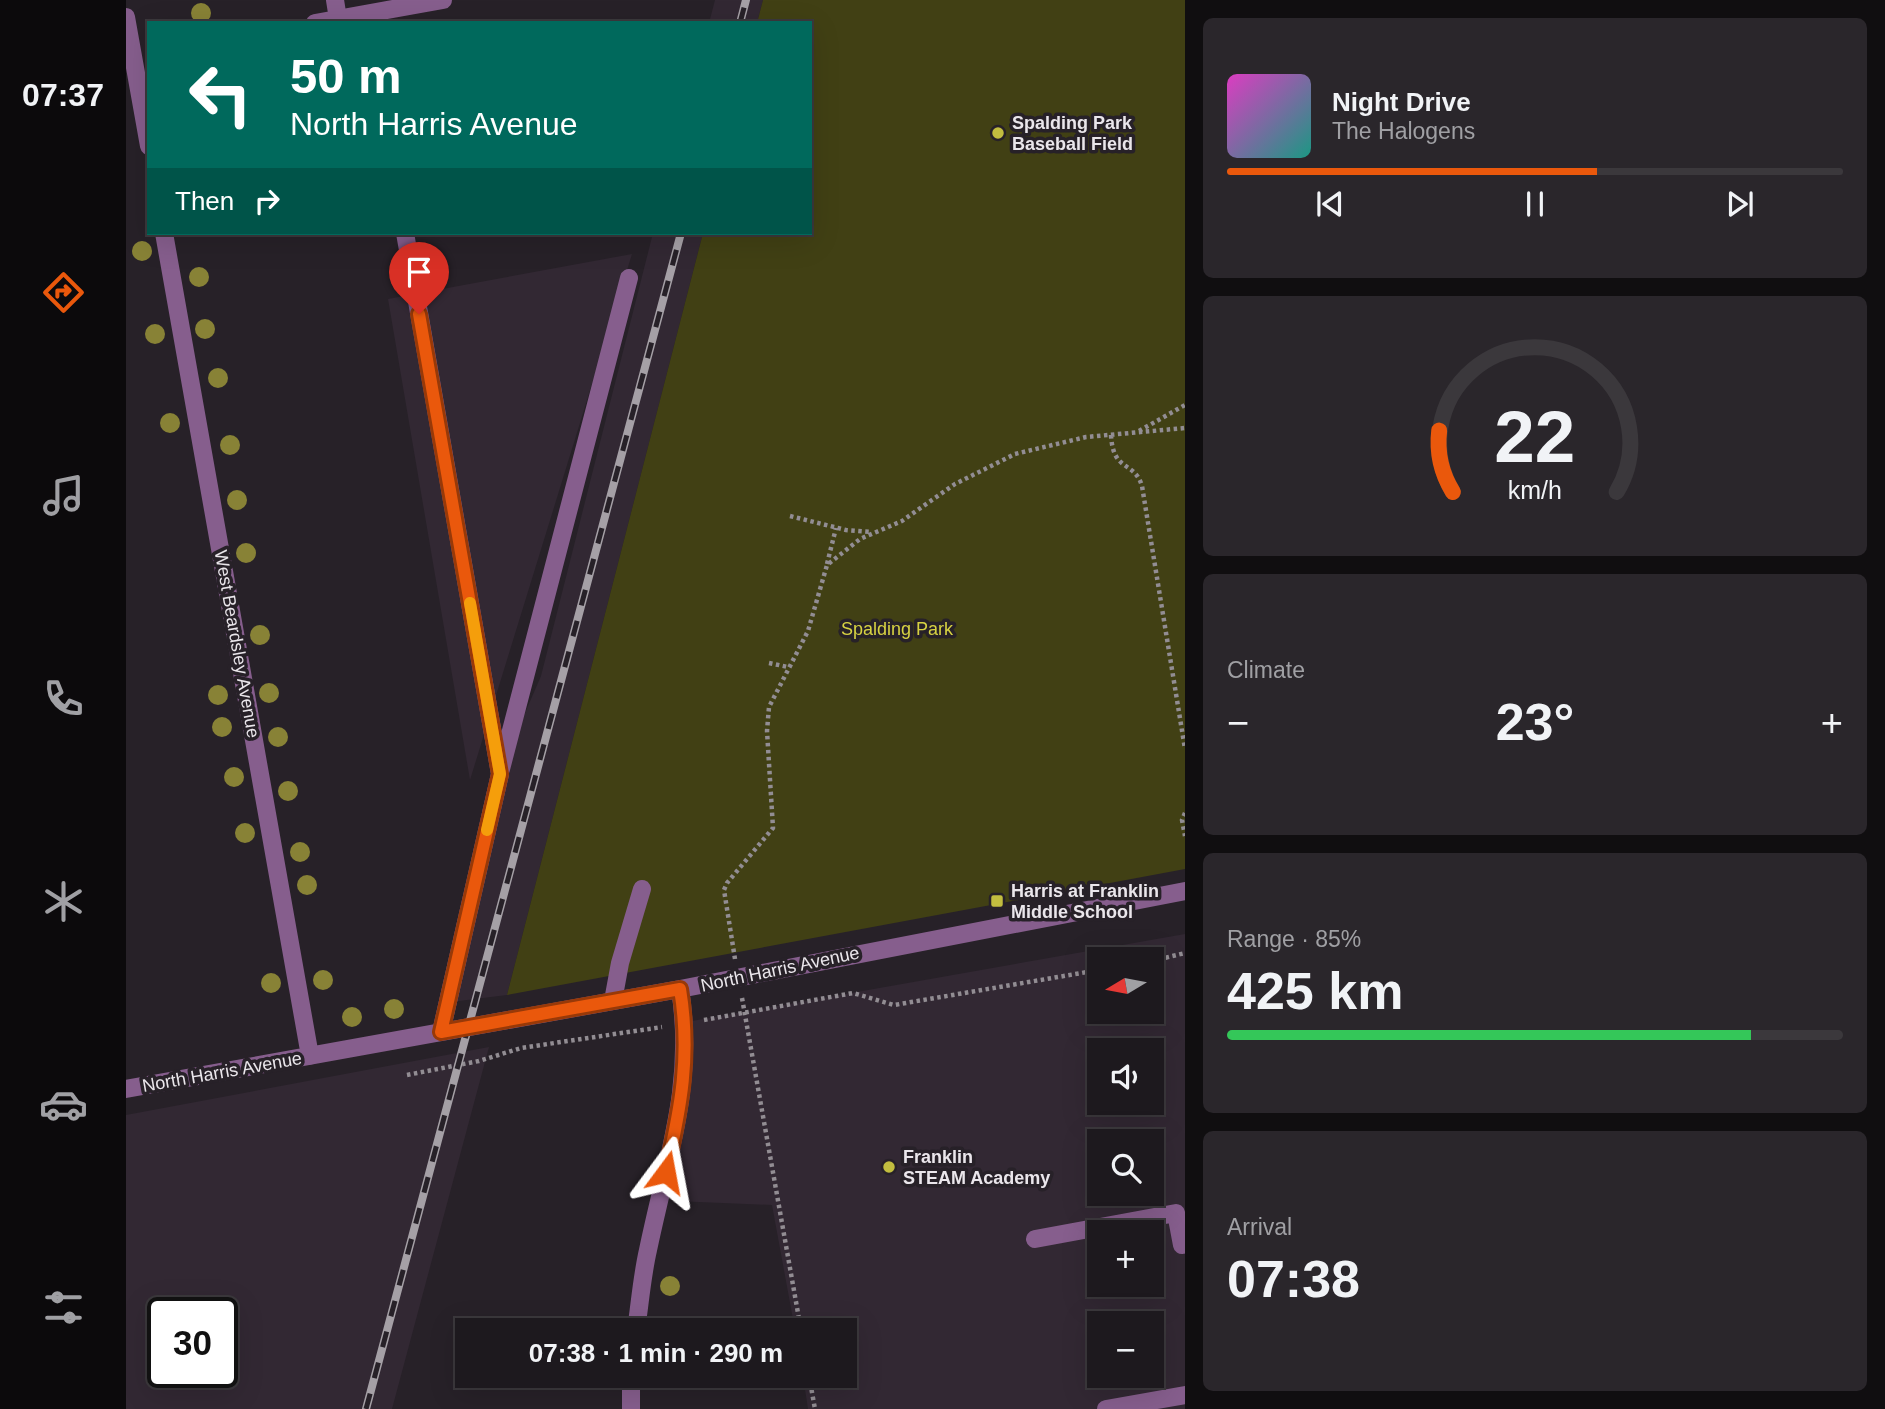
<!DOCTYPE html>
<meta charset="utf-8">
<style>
body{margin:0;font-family:Helvetica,sans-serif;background:#2a262b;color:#f1f3f6;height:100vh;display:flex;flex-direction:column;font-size:26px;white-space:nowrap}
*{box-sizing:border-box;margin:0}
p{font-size:23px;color:#a0a0a4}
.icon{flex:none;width:38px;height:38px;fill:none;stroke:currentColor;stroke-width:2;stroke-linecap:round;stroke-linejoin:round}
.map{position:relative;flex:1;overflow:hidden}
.details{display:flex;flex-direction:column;gap:18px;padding:18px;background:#100e10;width:700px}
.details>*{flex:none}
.hud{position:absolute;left:21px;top:21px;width:665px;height:214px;border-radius:0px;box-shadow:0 7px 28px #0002,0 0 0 2px #3b383c;background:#00695c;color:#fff;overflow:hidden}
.needle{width:46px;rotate:260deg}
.controls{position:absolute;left:961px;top:947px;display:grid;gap:14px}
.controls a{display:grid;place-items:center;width:77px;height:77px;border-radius:0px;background:#1d191e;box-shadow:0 7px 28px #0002,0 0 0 2px #3b383c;font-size:35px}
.speed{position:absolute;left:21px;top:1297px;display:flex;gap:14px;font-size:35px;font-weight:700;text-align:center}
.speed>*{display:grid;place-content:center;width:91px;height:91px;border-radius:50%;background:#1d191e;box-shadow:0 7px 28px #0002,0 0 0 2px #3b383c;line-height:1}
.speed .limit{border:4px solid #111;border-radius:10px;background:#fff;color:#111}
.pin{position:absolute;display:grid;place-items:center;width:60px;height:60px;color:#fff;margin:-72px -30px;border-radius:50% 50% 50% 0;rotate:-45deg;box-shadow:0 0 7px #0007}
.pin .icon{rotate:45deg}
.me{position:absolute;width:77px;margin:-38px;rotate:13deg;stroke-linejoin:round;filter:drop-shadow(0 0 5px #0008)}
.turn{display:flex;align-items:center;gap:24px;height:147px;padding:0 28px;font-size:32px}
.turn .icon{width:91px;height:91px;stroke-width:2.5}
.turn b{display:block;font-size:49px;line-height:60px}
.then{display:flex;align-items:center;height:66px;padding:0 28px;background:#0003;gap:14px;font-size:26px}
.big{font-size:52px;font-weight:600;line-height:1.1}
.details .widget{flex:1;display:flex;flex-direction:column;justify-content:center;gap:10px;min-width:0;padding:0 24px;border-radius:10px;background:#2a262b}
.details .dial{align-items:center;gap:0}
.dial svg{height:182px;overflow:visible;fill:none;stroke:#3b383c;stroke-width:7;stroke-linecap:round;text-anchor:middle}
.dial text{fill:#f1f3f6;stroke:none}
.song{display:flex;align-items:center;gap:21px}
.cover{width:84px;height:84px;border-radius:10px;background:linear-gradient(135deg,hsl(310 70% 55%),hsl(170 70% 35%))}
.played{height:7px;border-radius:4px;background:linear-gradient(90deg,#ea580c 60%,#3b383c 60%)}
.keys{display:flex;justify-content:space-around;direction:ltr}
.heat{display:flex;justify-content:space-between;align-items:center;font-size:38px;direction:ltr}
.charge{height:10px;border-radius:5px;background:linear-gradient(90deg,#34c759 85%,#3b383c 0)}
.trip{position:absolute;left:329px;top:1318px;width:402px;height:70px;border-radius:0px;background:#1d191e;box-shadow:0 7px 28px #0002,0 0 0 2px #3b383c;font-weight:600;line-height:70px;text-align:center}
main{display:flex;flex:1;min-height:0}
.tabs{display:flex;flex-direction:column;width:126px;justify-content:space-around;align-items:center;background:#0c0a0c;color:#a0a0a4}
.tabs .icon{width:49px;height:49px}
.tabs .current{color:#ea580c}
.tabs b{font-size:32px;color:#f1f3f6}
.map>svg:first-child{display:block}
</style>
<main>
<nav class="tabs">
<b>07:37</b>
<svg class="icon current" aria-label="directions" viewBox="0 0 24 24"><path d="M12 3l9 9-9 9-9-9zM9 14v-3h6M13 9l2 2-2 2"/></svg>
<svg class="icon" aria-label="music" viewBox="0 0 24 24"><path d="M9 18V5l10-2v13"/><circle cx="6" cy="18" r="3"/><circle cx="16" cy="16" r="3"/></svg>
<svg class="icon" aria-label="phone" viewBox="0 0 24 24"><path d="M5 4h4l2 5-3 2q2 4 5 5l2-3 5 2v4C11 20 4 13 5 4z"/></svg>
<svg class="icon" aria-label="climate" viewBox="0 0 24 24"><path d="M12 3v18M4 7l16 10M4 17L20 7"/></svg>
<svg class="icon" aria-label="car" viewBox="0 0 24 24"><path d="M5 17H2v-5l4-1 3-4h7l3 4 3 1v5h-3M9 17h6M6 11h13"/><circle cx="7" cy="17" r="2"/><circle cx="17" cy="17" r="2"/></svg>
<svg class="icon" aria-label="filters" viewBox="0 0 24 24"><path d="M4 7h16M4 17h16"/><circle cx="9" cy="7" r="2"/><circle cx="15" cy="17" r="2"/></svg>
</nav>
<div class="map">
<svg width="1059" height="1409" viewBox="0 0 1059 1409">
<rect width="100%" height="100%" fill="#272128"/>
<path fill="#322833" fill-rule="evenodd" d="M589,0H637L631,23H583Z
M527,233H577L381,995L317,1003L389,736L415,676Z
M506,254L344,780L262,299Z
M1059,934V1409H682L677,1376H719V1330H669L646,1205L549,1201L566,1021ZM973,959H1026V1012H973ZM973,1050H1026V1102H973ZM973,1141H1026V1194H973ZM973,1232H1026V1284H973ZM973,1323H1026V1376H973Z
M363,1047L266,1409H0V1115ZM96,1312V1372H37V1312Z"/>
<path fill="#414014" d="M637,0H1059V869L381,995L577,233H684V23H631Z"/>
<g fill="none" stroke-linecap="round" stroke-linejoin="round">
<path stroke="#928d93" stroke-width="4.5" stroke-dasharray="3.5 3.5" stroke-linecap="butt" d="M1013,431L1059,405
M985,435C987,473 1008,460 1016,486L1059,749
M664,516L720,530L745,532
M701,564L710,528
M643,663L662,667
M1059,813L1056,820L1059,836
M609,959L598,890L601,883L647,828L641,731L643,707L682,631L701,565L734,539L776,521L829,484L889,454L960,437L1059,428
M1026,961L1059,953
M616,998L675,1330
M578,1020L727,993L768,1005L973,970
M281,1075L353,1061L395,1048L536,1027
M683,1376L689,1409"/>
<path stroke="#865e8d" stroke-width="18" d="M209,0L212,19
M0,17L23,146
M189,23L317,0
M38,233L184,1056
M279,233L374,774L315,1032
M375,769L503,278
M487,1001L494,963L516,889
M0,1089L554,989L1059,891
M909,1239L1050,1213L1056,1245
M510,1330C514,1303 516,1276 522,1250C541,1158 569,1084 554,989
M505,1409V1376
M980,1409L1059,1395"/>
<defs>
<path id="rail" d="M614,23L620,0
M240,1409L555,233"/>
</defs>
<use href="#rail" stroke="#a5a0a6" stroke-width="8"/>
<use href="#rail" stroke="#272128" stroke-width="5" stroke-dasharray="16" stroke-linecap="butt"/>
</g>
<g fill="#888236">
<circle cx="75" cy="13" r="10"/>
<circle cx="16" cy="251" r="10"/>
<circle cx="73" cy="277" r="10"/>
<circle cx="79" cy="329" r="10"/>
<circle cx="29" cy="334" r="10"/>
<circle cx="92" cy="378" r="10"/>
<circle cx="44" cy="423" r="10"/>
<circle cx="104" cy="445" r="10"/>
<circle cx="111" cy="500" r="10"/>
<circle cx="120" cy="553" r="10"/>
<circle cx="134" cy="635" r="10"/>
<circle cx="143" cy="693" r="10"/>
<circle cx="92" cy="695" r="10"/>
<circle cx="96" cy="727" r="10"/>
<circle cx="152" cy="737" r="10"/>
<circle cx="108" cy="777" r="10"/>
<circle cx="162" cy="791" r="10"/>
<circle cx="119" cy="833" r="10"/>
<circle cx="174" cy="852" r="10"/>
<circle cx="181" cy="885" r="10"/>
<circle cx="197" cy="980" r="10"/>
<circle cx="145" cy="983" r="10"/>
<circle cx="268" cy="1009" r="10"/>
<circle cx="226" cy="1017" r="10"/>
<circle cx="544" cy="1286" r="10"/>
</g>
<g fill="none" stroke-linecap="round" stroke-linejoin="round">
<defs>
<path id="route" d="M293,314L374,774L315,1032L554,989C565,1055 555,1107 540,1172"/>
</defs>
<use href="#route" stroke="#983908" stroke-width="18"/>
<use href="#route" stroke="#ea580c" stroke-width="12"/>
<path stroke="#f59e0b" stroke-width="12" d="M344,603L374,774L361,830"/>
</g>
<g fill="#c2bd3f" stroke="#272128" stroke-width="2.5">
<circle cx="872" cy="133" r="7"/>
<rect x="864" y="894" width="14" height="14" rx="3.5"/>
<circle cx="763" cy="1167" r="7"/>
</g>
<g text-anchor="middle" stroke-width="7" stroke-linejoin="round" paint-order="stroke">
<g font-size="18" font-weight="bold" fill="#eae6eb" stroke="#272128" text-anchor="start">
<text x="886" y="129">Spalding Park<tspan x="886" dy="21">Baseball Field</tspan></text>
<text x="885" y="897">Harris at Franklin<tspan x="885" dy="21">Middle School</tspan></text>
<text x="777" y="1163">Franklin<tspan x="777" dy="21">STEAM Academy</tspan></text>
</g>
<g font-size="18" fill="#d7d242" stroke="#272128">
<text x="771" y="635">Spalding Park</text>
</g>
<g font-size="18" fill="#eae6eb" stroke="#272128">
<text transform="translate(111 644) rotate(80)" y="6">West Beardsley Avenue</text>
<text transform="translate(654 969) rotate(-12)" y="6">North Harris Avenue</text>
<text transform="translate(96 1072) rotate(-10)" y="6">North Harris Avenue</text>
</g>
</g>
</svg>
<div class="controls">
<a><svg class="needle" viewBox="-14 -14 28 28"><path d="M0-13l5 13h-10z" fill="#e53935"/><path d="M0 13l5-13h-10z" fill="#a0a0a4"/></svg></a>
<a><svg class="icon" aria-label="sound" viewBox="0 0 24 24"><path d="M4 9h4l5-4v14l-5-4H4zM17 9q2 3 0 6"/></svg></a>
<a><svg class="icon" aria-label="search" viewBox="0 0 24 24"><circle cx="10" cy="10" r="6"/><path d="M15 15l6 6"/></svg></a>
<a>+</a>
<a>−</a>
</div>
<div class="speed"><div class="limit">30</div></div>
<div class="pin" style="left:293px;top:314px;background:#d93025"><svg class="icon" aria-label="arrive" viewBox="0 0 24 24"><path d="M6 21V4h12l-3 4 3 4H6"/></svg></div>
<svg class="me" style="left:540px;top:1172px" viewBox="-20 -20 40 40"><path d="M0-17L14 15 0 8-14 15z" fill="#ea580c" stroke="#fff" stroke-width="4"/></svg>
<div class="trip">07:38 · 1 min · 290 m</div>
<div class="hud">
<div class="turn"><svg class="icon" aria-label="left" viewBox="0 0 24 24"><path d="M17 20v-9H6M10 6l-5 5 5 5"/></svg><div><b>50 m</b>North Harris Avenue</div></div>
<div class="then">Then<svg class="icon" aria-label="right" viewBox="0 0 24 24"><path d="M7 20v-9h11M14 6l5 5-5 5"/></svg></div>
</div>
</div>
<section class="details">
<div class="widget">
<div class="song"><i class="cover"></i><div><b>Night Drive</b><p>The Halogens</p></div></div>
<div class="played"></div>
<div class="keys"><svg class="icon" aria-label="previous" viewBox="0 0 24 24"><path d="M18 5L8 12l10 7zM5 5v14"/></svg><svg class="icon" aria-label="pause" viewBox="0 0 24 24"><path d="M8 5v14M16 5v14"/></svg><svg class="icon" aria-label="next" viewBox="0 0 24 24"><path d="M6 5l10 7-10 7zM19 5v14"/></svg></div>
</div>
<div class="widget dial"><svg viewBox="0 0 100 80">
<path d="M14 69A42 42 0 1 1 86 69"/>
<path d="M14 69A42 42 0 0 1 8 42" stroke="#ea580c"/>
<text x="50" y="56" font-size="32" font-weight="700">22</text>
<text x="50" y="72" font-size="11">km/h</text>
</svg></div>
<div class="widget"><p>Climate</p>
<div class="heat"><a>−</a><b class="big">23°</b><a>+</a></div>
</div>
<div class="widget"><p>Range · 85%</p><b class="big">425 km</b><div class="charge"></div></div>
<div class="widget"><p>Arrival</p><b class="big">07:38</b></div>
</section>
</main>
